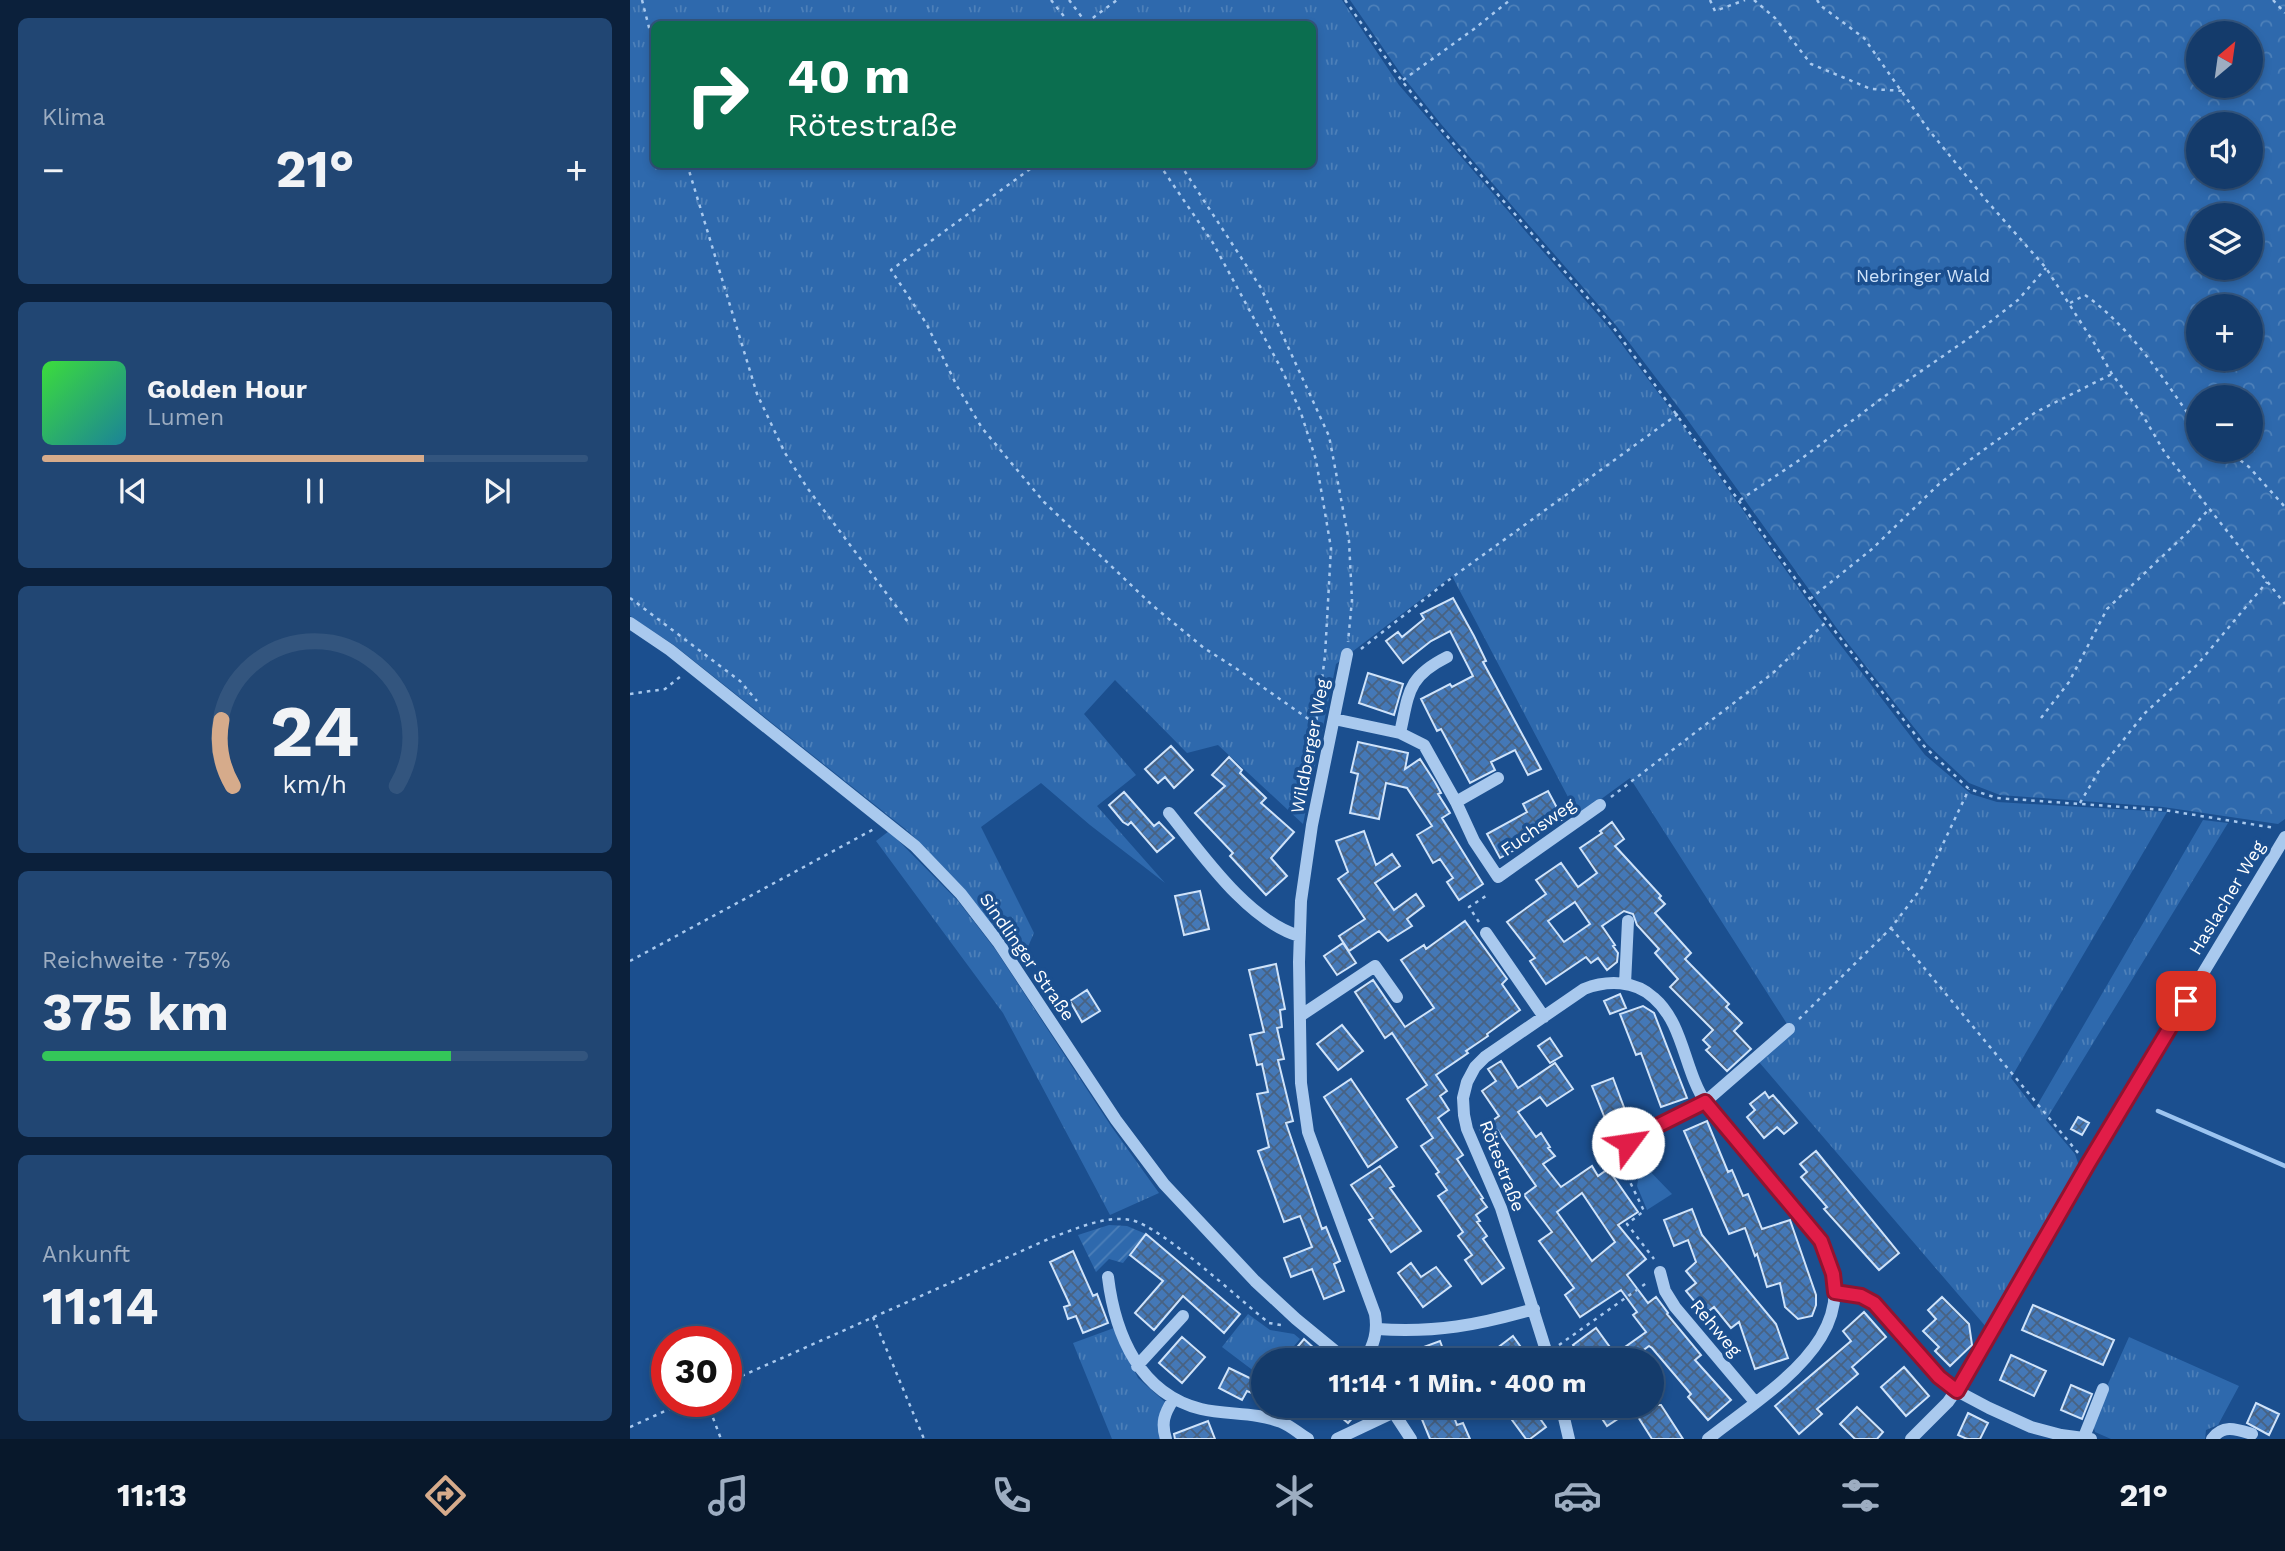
<!DOCTYPE html>
<html lang="de">
<meta charset="utf-8">
<style>
body{margin:0;font-family:"Work Sans",sans-serif;background:#214673;color:#f1f3f6;height:100vh;display:flex;flex-direction:column;font-size:26px;white-space:nowrap}
*{box-sizing:border-box;margin:0}
p{font-size:23px;color:#9dadc1}
.icon{flex:none;width:38px;height:38px;fill:none;stroke:currentColor;stroke-width:2;stroke-linecap:round;stroke-linejoin:round}
.map{position:relative;flex:1;overflow:hidden}
.drawer{display:flex;flex-direction:column;gap:18px;padding:18px;background:#0b203b;width:630px}
.drawer>*{flex:none}
.banner{position:absolute;left:21px;top:21px;width:665px;height:147px;border-radius:10px;box-shadow:0 4px 10px #0003,0 0 0 2px #33557e;background:#0b6e4f;color:#fff;overflow:hidden}
.needle{width:46px;rotate:29deg}
.buttons{position:absolute;left:1556px;top:21px;display:grid;gap:14px}
.buttons a{display:grid;place-items:center;width:77px;height:77px;border-radius:50%;background:#143b6b;box-shadow:0 4px 10px #0003,0 0 0 2px #33557e;font-size:35px}
.speed{position:absolute;left:21px;top:1326px;display:flex;gap:14px;font-size:35px;font-weight:700;text-align:center}
.speed>*{display:grid;place-content:center;width:91px;height:91px;border-radius:50%;background:#143b6b;box-shadow:0 4px 10px #0003,0 0 0 2px #33557e;line-height:1}
.speed .limit{border:10px solid #d22;background:#fff;color:#111}
.pin{position:absolute;display:grid;place-items:center;width:60px;height:60px;color:#fff;margin:-30px;border-radius:14px;box-shadow:0 4px 10px #0006}
.me{position:absolute;width:77px;margin:-38px;rotate:59deg;stroke-linejoin:round;filter:drop-shadow(0 0 5px #0008)}
.turn{display:flex;align-items:center;gap:24px;height:147px;padding:0 21px;font-size:32px}
.turn .icon{width:91px;height:91px;stroke-width:2.5}
.turn b{display:block;font-size:49px;line-height:60px}
.big{font-size:52px;font-weight:700;line-height:1.1}
.drawer .card{flex:1;display:flex;flex-direction:column;justify-content:center;gap:10px;min-width:0;padding:0 24px;border-radius:10px;background:#214673}
.drawer .dial{align-items:center;gap:0}
.dial svg{height:182px;overflow:visible;fill:none;stroke:#33557e;stroke-width:7;stroke-linecap:round;text-anchor:middle}
.dial text{fill:#f1f3f6;stroke:none}
.song{display:flex;align-items:center;gap:21px}
.cover{width:84px;height:84px;border-radius:10px;background:linear-gradient(135deg,hsl(120 70% 55%),hsl(190 70% 35%))}
.played{height:7px;border-radius:4px;background:linear-gradient(90deg,#d6ab8b 70%,#33557e 70%)}
.keys{display:flex;justify-content:space-around;direction:ltr}
.heat{display:flex;justify-content:space-between;align-items:center;font-size:38px;direction:ltr}
.charge{height:10px;border-radius:5px;background:linear-gradient(90deg,#34c759 75%,#33557e 0)}
.trip{position:absolute;left:621px;top:1348px;width:413px;height:70px;border-radius:35px;background:#143b6b;box-shadow:0 4px 10px #0003,0 0 0 2px #33557e;font-weight:700;line-height:70px;text-align:center}
.dock{display:flex;height:112px;justify-content:space-around;align-items:center;background:#08182b;color:#9dadc1}
.dock .icon{width:49px;height:49px}
.dock .selected{color:#d6ab8b}
.dock b{font-size:32px;color:#f1f3f6}
main{display:flex;flex:1;min-height:0}
.map>svg:first-child{display:block}
</style>
<main>
<section class="drawer">
<div class="card"><p>Klima</p>
<div class="heat"><a>−</a><b class="big">21°</b><a>+</a></div>
</div>
<div class="card">
<div class="song"><i class="cover"></i><div><b>Golden Hour</b><p>Lumen</p></div></div>
<div class="played"></div>
<div class="keys"><svg class="icon" aria-label="previous" viewBox="0 0 24 24"><path d="M18 5L8 12l10 7zM5 5v14"/></svg><svg class="icon" aria-label="pause" viewBox="0 0 24 24"><path d="M8 5v14M16 5v14"/></svg><svg class="icon" aria-label="next" viewBox="0 0 24 24"><path d="M6 5l10 7-10 7zM19 5v14"/></svg></div>
</div>
<div class="card dial"><svg viewBox="0 0 100 80">
<path d="M14 69A42 42 0 1 1 86 69"/>
<path d="M14 69A42 42 0 0 1 9 40" stroke="#d6ab8b"/>
<text x="50" y="56" font-size="32" font-weight="700">24</text>
<text x="50" y="72" font-size="11">km/h</text>
</svg></div>
<div class="card"><p>Reichweite · 75%</p><b class="big">375 km</b><div class="charge"></div></div>
<div class="card"><p>Ankunft</p><b class="big">11:14</b></div>
</section>
<div class="map">
<svg width="1655" height="1439" viewBox="0 0 1655 1439">
<defs>
<pattern id="grass-tufts" width="24" height="20" patternUnits="userSpaceOnUse" patternTransform="scale(1.75)"><rect width="24" height="20" fill="#2e69ad"/><path d="M3 7l-1-3M5 7V3M7 7l1-3M15 17l-1-3M17 17v-4M19 17l1-3" fill="none" stroke="#4d80b9"/></pattern>
<pattern id="forest-crowns" width="20" height="18" patternUnits="userSpaceOnUse" patternTransform="scale(1.75)"><rect width="20" height="18" fill="#2e69ad"/><path d="M2 6a3 3 0 1 1 6 0M12 15a3 3 0 1 1 6 0" fill="none" stroke="#4d80b9"/></pattern>
<pattern id="garden-furrows" width="10" height="10" patternUnits="userSpaceOnUse" patternTransform="scale(1.75)"><rect width="10" height="10" fill="#2e69ad"/><path d="M-1 1l2-2M0 10L10 0M9 11l2-2" fill="none" stroke="#4d80b9"/></pattern>
<pattern id="building-cross-hatch" width="8" height="8" patternUnits="userSpaceOnUse" patternTransform="scale(1.75)"><rect width="8" height="8" fill="#4478b7"/><path d="M0 0l8 8M0 8l8-8" fill="none" stroke="#486282"/></pattern>
</defs>
<rect width="100%" height="100%" fill="#1b4f8f"/>
<path fill="url(#grass-tufts)" fill-rule="evenodd" d="M0,0H712L769,85L981,330L1051,423L1189,617L1295,755L1341,794L1367,802L1537,812L1381,1078L1405,1109L1573,820L1598,823L1416,1120L1445,1154L1449,1166L1357,1328L1129,1062L1159,1027L1000,778L948,816L822,576L706,664L673,824L588,745L557,753L485,680L454,714L506,775L467,806L535,883L460,825L411,783L351,827L404,933L390,965L336,891L279,832L44,645L0,616ZM24,24H682V164H24Z
M259,831L328,901L365,949L481,1126L529,1193L480,1215L373,1013L246,841Z
M618,1314L640,1330L664,1334L670,1339L652,1360H634L633,1378L592,1347Z
M484,1328L508,1378L535,1402C528,1416 527,1424 531,1439H482L443,1343Z
M1499,1337L1609,1386L1588,1425L1576,1430L1575,1439H1481L1465,1432L1463,1424L1478,1393V1384Z"/>
<path fill="url(#forest-crowns)" fill-rule="evenodd" d="M720,0H1655V819L1648,824L1533,807L1370,795L1339,783L1297,744L1213,637L1052,412L985,324L811,124L771,74ZM1568,33H1620V86H1568ZM1568,124H1620V177H1568ZM1568,215H1620V268H1568ZM1568,306H1620V359H1568ZM1568,397H1620V450H1568Z"/>
<path fill="#2e69ad" d="M1011,1162L1042,1194L1017,1210L1007,1186Z"/>
<path fill="url(#garden-furrows)" d="M479,1225L497,1226L516,1234L493,1263L479,1259L466,1272L448,1235Z"/>
<g fill="none" stroke-linecap="round" stroke-linejoin="round">
<path stroke="#9cc4f0" stroke-width="4.5" d="M1528,1111L1655,1166"/>
</g>
<path fill="url(#building-cross-hatch)" stroke="#cfe3fa" stroke-width="2" fill-rule="evenodd" d="M823,598L844,636L856,661L853,662L911,769L898,775L885,750L861,762L865,770L840,783L811,729L807,731L791,699L820,684L822,687L843,676L820,631L801,641L773,663L756,641L768,632L772,637L794,619L791,614Z
M738,673L773,684L764,715L729,703Z
M728,742L778,753L775,769L790,759L805,782L811,793L808,794L820,813L812,818L853,884L829,900L817,882L823,878L810,859L803,863L787,835L802,826L777,788L756,783L749,819L720,813L728,774L721,772Z
M541,746L563,770L544,788L535,777L528,783L515,769Z
M599,757L612,770L610,773L636,798L631,803L664,832L641,858L657,876L636,895L600,856L603,853L565,813L595,786L582,775Z
M918,791L933,819L894,839L897,843L870,858L857,834L897,812L893,804Z
M494,792L524,826L529,822L544,838L527,852L501,822L498,825L493,822L479,805Z
M982,822L994,839L985,846L1031,896L1029,898L1035,904L1025,913L1061,953L1055,959L1099,1004L1096,1007L1112,1023L1104,1031L1121,1049L1097,1071L1076,1050L1080,1047L1073,1040L1083,1030L1040,987L1048,979L1025,953L1029,949L1007,925L1003,914L994,911L972,926L985,945L983,946L988,953L987,962L977,970L968,958L961,963L956,957L916,984L900,961L905,958L877,922L916,894L906,880L931,863L948,887L967,873L950,848L972,833L970,831ZM945,902L960,924L934,942L918,921Z
M734,831L746,865L762,854L770,866L745,883L764,910L786,894L794,906L777,919L782,926L758,941L749,931L719,951L709,936L735,919L708,879L718,872L706,841Z
M570,891L579,929L554,935L545,896Z
M835,921L877,979L872,984L890,1010L857,1034L858,1036L836,1051L838,1053L806,1075L817,1091L810,1096L819,1110L808,1118L833,1155L827,1159L853,1198L851,1199L857,1207L846,1215L850,1221L847,1222L857,1236L853,1239L874,1268L852,1284L835,1260L842,1255L828,1236L833,1232L808,1196L817,1190L806,1174L809,1172L791,1146L803,1138L777,1099L797,1085L762,1033L755,1038L725,992L743,980L775,1027L804,1008L771,960L794,945L796,949Z
M713,943L726,963L707,975L694,956Z
M646,964L655,1009L650,1010L652,1027L647,1028L654,1059L648,1060L663,1121L656,1123L692,1229L696,1227L710,1261L704,1264L714,1291L694,1299L682,1269L661,1277L654,1258L682,1247L670,1216L654,1222L628,1151L639,1147L627,1094L638,1092L632,1064L627,1065L620,1035L634,1032L619,970Z
M457,990L470,1011L452,1022L440,1001Z
M990,994L996,1008L980,1014L974,1001Z
M1013,1006L1024,1013L1057,1098L1031,1107L1011,1053L1006,1055L990,1014Z
M712,1025L733,1051L708,1070L687,1044Z
M920,1038L932,1056L920,1063L908,1046Z
M871,1061L888,1088L925,1063L943,1089L917,1106L910,1097L888,1112L906,1137L911,1133L920,1147L918,1148L925,1156L913,1164L931,1187L962,1166L968,1176L978,1169L1008,1212L988,1225L1016,1259L997,1275L1018,1303L1026,1297L1038,1313L1037,1314L1071,1355L1065,1360L1101,1400L1078,1420L1058,1397L1061,1394L1022,1348L1019,1346L1000,1360H953L943,1345L966,1328L985,1354L1016,1332L1003,1315L1007,1312L991,1290L950,1317L935,1295L944,1288L909,1241L922,1232L894,1195L906,1186L868,1131L857,1139L850,1129L869,1116L852,1091L866,1081L858,1069ZM952,1193L985,1242L962,1261L927,1212Z
M983,1078L998,1118L978,1126L962,1086Z
M721,1079L767,1147L738,1167L694,1097Z
M1135,1092L1139,1098L1143,1095L1167,1123L1154,1134L1147,1127L1134,1138L1117,1117L1125,1110L1120,1104Z
M1448,1117L1459,1123L1452,1135L1441,1129Z
M1077,1121L1098,1172L1102,1170L1113,1196L1118,1194L1132,1229L1160,1220L1186,1295V1305L1182,1316L1168,1319L1155,1307L1150,1283L1137,1287L1127,1254L1125,1256L1115,1228L1099,1234L1054,1131Z
M1186,1151L1269,1253L1249,1270L1194,1209L1197,1207L1171,1177L1177,1172L1170,1164Z
M750,1166L764,1186L760,1188L791,1231L761,1252L739,1220L743,1218L721,1185Z
M1062,1209L1072,1235L1146,1324L1158,1358L1125,1369L1109,1322L1101,1328L1084,1307L1075,1314L1056,1291L1066,1283L1056,1271L1066,1262L1058,1240L1044,1246L1034,1220Z
M516,1234L610,1314L594,1333L553,1296L524,1330L505,1313L533,1281L500,1255Z
M443,1251L463,1296L467,1294L478,1323L453,1333L446,1316L438,1319L434,1307L440,1305L420,1262Z
M781,1263L791,1277L806,1267L821,1286L793,1307L768,1273Z
M1312,1297L1339,1324L1342,1345L1320,1366L1305,1351L1309,1347L1293,1331L1306,1319L1298,1310Z
M1403,1305L1484,1340L1473,1365L1392,1330Z
M1234,1312L1256,1337L1222,1367L1228,1374L1187,1409L1192,1414L1169,1434L1145,1406L1221,1341L1213,1331Z
M883,1336L900,1360H867L862,1352Z
M552,1337L575,1357L552,1383L529,1363Z
M674,1339L685,1349L676,1360L664,1351Z
M810,1341L817,1360H764V1358Z
M1381,1355L1416,1371L1404,1396L1370,1380Z
M1274,1367L1299,1396L1276,1416L1251,1387Z
M599,1368L630,1383L624,1394L617,1391L612,1400L589,1388Z
M1441,1385L1462,1394L1452,1419L1431,1410Z
M1626,1403L1649,1414L1639,1435L1617,1423Z
M697,1405H734L718,1423Z
M963,1405H1031L1053,1439H1022L1003,1409L977,1426Z
M820,1406L827,1425L833,1423L840,1439H800L791,1417Z
M901,1406L916,1427L900,1439H896L882,1420Z
M1227,1407L1253,1432L1247,1439H1225L1210,1424Z
M1338,1413L1358,1423L1350,1439H1337L1328,1435Z
M578,1421L585,1439H545L544,1434Z"/>
<g fill="none" stroke-linecap="round" stroke-linejoin="round">
<path stroke="#a9c9ee" stroke-width="2.5" stroke-dasharray="3.5 5" stroke-linecap="butt" d="M12,0L24,47
M421,0L440,24
M439,0L457,24
M715,0L772,81L810,128L983,327L1180,599L1294,746L1339,789L1367,798L1534,810L1645,828
M1080,0L1085,11L1115,0
M1124,0L1145,18L1181,64L1241,89L1274,91
M1187,0L1191,6L1234,38L1298,129L1356,200L1416,268L1466,346L1482,374L1512,414L1535,453L1655,604
M1643,0L1655,13
M456,23L487,0
M773,80L844,29L880,0
M57,164L127,394L155,453L178,489L278,622
M407,164L261,270L296,323L327,386L352,428L414,502L522,605L574,648L607,669L687,725
M529,164L583,243L653,372L671,413L686,460L701,548L695,656L686,724
M550,164L631,288L699,436L719,541L722,600L718,642
M1440,303L1455,295C1503,329 1534,380 1568,428
M1597,450L1619,467L1655,507
M1110,500L1171,459L1255,396L1342,336L1388,300L1416,268
M0,598L110,681L127,701
M1180,599L1242,549L1308,485L1337,462L1406,412L1482,374
M731,649L824,576L1048,414
M0,694L35,689L51,676
M1411,718L1439,682L1477,609L1560,530L1580,508
M981,797L1143,673L1197,621
M1450,803L1470,769L1515,713L1567,665L1637,582
M849,922L839,907L859,894
M1261,928L1449,1154
M0,961L244,829
M1169,1019L1261,928L1293,886L1339,789
M996,1167L1000,1182L1014,1211L997,1224L1024,1259
M243,1317L294,1439
M929,1345L1018,1282
M96,1383L423,1237C446,1229 475,1215 501,1220C531,1226 611,1301 639,1323L651,1325
M77,1402L91,1439
M0,1427L55,1402"/>
<path stroke="#a9c9ee" stroke-width="12" d="M0,623L40,650L285,846L331,894L368,942L486,1120L534,1184L625,1281L666,1319L716,1360
M717,654L682,825L671,901L669,962L671,1083L678,1132L745,1314C748,1332 744,1344 735,1360
M704,719L770,733L794,745L826,802L844,841L868,877L970,805
M770,733C779,693 777,677 817,657
M826,802L868,778
M539,813C572,854 617,920 669,936
M856,933L914,1017
M995,984L998,921
M670,1016L745,966L767,997
M993,1153L998,1143L1007,1136L1075,1102L1159,1029
M1030,1272L1035,1291L1045,1307L1125,1402
M478,1277C485,1335 510,1394 571,1409C597,1415 626,1412 651,1422C661,1426 668,1433 678,1439
M1205,1292L1231,1296L1244,1303L1309,1377L1327,1391L1359,1408L1401,1427L1431,1435L1461,1439
M747,1329C806,1333 848,1325 904,1309
M919,1360L871,1208L837,1129L834,1115L833,1098L837,1082L845,1067L855,1057L954,989C977,980 1005,980 1024,998C1054,1024 1054,1071 1076,1103C1106,1147 1146,1186 1180,1226C1253,1326 1148,1384 1078,1439
M507,1366L553,1316
M931,1405L939,1439
M760,1407L781,1439
M1454,1437L1473,1389
M536,1439C531,1423 534,1414 543,1400
M707,1439L764,1412
M1281,1439L1318,1402L1336,1376L1458,1164L1655,837
M1582,1439C1593,1424 1606,1429 1622,1434"/>
</g>
<g fill="none" stroke-linecap="round" stroke-linejoin="round">
<defs>
<path id="route" d="M998,1143L1007,1136L1075,1102L1191,1241L1203,1274L1205,1292L1231,1296L1244,1303L1309,1377L1327,1391L1458,1164L1556,1001"/>
</defs>
<use href="#route" stroke="#92132f" stroke-width="18"/>
<use href="#route" stroke="#e11d48" stroke-width="12"/>
</g>
<g text-anchor="middle" stroke-width="7" stroke-linejoin="round" paint-order="stroke">
<g font-size="18" fill="#cfe3fa" stroke="#1b4f8f">
<text x="1293" y="282">Nebringer Wald</text>
</g>
<g font-size="18" fill="#fff" stroke="#1b4f8f">
<text transform="translate(680 746) rotate(-79)" y="6">Wildberger Weg</text>
<text transform="translate(908 827) rotate(-35)" y="6">Fuchsweg</text>
<text transform="translate(1597 898) rotate(-59)" y="6">Haslacher Weg</text>
<text transform="translate(397 957) rotate(55)" y="6">Sindlinger Straße</text>
<text transform="translate(872 1166) rotate(69)" y="6">Rötestraße</text>
<text transform="translate(1086 1328) rotate(50)" y="6">Rehweg</text>
</g>
</g>
</svg>
<div class="buttons">
<a><svg class="needle" viewBox="-14 -14 28 28"><path d="M0-13l5 13h-10z" fill="#e53935"/><path d="M0 13l5-13h-10z" fill="#9dadc1"/></svg></a>
<a><svg class="icon" aria-label="sound" viewBox="0 0 24 24"><path d="M4 9h4l5-4v14l-5-4H4zM17 9q2 3 0 6"/></svg></a>
<a><svg class="icon" aria-label="layers" viewBox="0 0 24 24"><path d="M12 4l9 5-9 5-9-5zM3 14l9 5 9-5"/></svg></a>
<a>+</a>
<a>−</a>
</div>
<div class="speed"><div class="limit">30</div></div>
<div class="pin" style="left:1556px;top:1001px;background:#d93025"><svg class="icon" aria-label="arrive" viewBox="0 0 24 24"><path d="M6 21V4h12l-3 4 3 4H6"/></svg></div>
<svg class="me" style="left:998px;top:1143px" viewBox="-20 -20 40 40"><circle r="19" fill="#fff"/><path d="M0-13L10 11 0 6-10 11z" fill="#e11d48"/></svg>
<div class="trip">11:14 · 1 Min. · 400 m</div>
<div class="banner">
<div class="turn"><svg class="icon" aria-label="right" viewBox="0 0 24 24"><path d="M7 20v-9h11M14 6l5 5-5 5"/></svg><div><b>40 m</b>Rötestraße</div></div>
</div>
</div>
</main>
<nav class="dock">
<b>11:13</b>
<svg class="icon selected" aria-label="directions" viewBox="0 0 24 24"><path d="M12 3l9 9-9 9-9-9zM9 14v-3h6M13 9l2 2-2 2"/></svg>
<svg class="icon" aria-label="music" viewBox="0 0 24 24"><path d="M9 18V5l10-2v13"/><circle cx="6" cy="18" r="3"/><circle cx="16" cy="16" r="3"/></svg>
<svg class="icon" aria-label="phone" viewBox="0 0 24 24"><path d="M5 4h4l2 5-3 2q2 4 5 5l2-3 5 2v4C11 20 4 13 5 4z"/></svg>
<svg class="icon" aria-label="climate" viewBox="0 0 24 24"><path d="M12 3v18M4 7l16 10M4 17L20 7"/></svg>
<svg class="icon" aria-label="car" viewBox="0 0 24 24"><path d="M5 17H2v-5l4-1 3-4h7l3 4 3 1v5h-3M9 17h6M6 11h13"/><circle cx="7" cy="17" r="2"/><circle cx="17" cy="17" r="2"/></svg>
<svg class="icon" aria-label="filters" viewBox="0 0 24 24"><path d="M4 7h16M4 17h16"/><circle cx="9" cy="7" r="2"/><circle cx="15" cy="17" r="2"/></svg>
<b>21°</b>
</nav>
